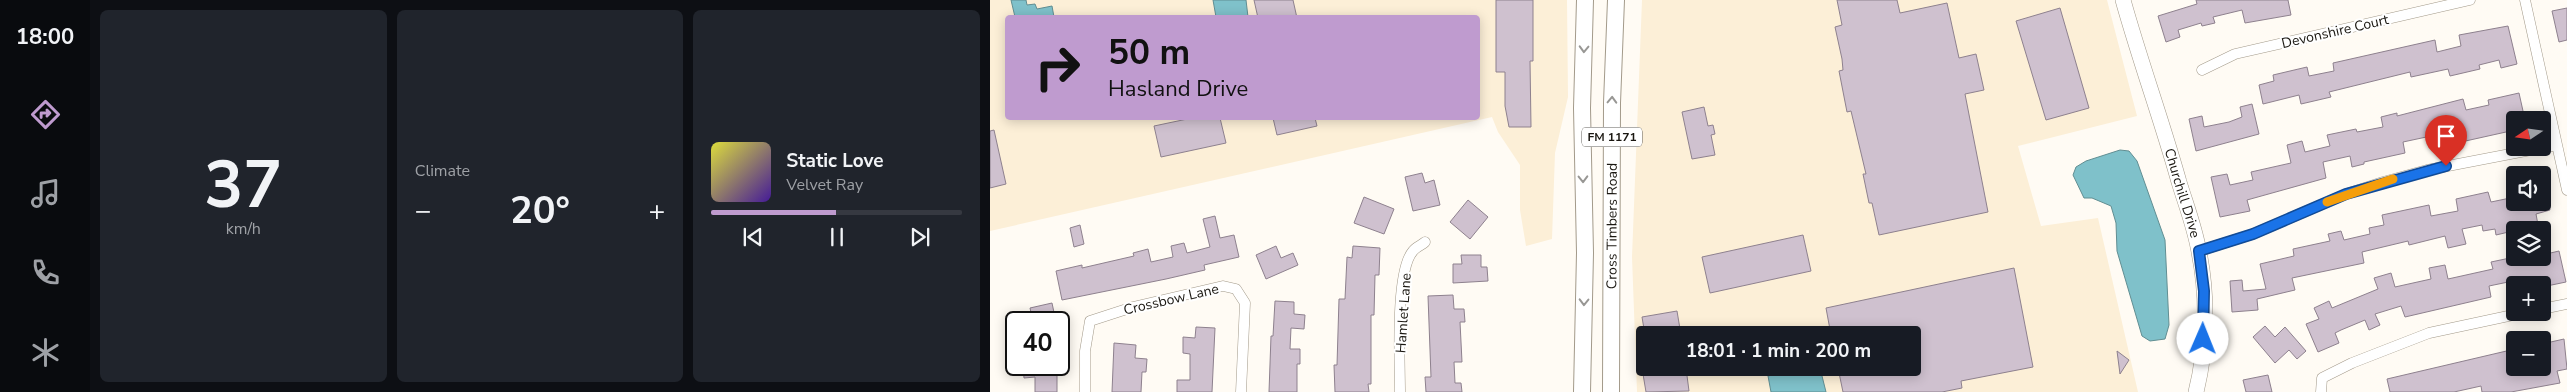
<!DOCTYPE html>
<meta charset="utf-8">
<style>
body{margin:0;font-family:"Nunito Sans",sans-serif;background:#20242c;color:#f1f3f6;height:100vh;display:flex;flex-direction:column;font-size:19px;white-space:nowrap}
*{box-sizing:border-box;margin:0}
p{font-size:16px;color:#9ea1a6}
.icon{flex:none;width:28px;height:28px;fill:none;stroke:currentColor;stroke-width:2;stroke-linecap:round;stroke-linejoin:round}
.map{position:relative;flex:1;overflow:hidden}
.sheet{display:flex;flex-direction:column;gap:10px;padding:10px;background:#0d0f14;width:900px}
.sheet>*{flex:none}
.guide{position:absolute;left:15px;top:15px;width:475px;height:105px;border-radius:5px;box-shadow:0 2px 12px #0003;background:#bf9bcf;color:#111;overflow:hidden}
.needle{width:32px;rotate:257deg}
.fabs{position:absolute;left:1516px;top:111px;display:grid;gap:10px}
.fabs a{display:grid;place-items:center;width:45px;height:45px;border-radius:5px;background:#171b24;box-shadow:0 2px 12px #0003;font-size:25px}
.speed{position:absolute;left:15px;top:311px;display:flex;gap:10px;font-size:25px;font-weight:700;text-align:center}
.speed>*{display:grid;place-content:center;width:65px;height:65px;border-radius:50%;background:#171b24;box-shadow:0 2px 12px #0003;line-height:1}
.speed .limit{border:2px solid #111;border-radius:8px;background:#fff;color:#111}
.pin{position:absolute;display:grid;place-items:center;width:42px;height:42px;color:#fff;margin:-51px -21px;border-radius:50% 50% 50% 0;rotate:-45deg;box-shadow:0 0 5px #0007}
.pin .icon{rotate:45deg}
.me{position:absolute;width:55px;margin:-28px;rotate:1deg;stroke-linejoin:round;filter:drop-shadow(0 0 4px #0008)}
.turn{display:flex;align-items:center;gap:18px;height:105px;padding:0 20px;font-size:22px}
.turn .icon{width:65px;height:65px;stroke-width:2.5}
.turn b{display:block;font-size:35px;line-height:42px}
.big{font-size:38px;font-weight:700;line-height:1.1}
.sheet .card{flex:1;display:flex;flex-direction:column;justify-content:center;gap:8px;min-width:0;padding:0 18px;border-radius:8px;background:#20242c}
.sheet .dial{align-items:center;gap:0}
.dial b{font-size:65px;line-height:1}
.song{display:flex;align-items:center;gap:15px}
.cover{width:60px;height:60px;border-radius:8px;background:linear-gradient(135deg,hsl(60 70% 55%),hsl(260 70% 35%))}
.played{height:5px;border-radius:2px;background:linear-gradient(90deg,#bf9bcf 50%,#363941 50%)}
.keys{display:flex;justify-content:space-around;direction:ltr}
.heat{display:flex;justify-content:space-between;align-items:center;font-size:28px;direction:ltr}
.sheet .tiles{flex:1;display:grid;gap:10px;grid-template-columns:repeat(3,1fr)}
.trip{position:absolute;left:646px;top:326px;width:285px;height:50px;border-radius:5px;background:#171b24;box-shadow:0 2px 12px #0003;font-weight:700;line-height:50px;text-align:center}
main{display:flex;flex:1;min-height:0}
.tab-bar{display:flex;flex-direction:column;width:90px;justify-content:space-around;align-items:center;background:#090b0e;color:#9ea1a6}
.tab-bar .icon{width:35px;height:35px}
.tab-bar .current{color:#bf9bcf}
.tab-bar b{font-size:22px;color:#f1f3f6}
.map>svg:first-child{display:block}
</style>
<main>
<nav class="tab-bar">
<b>18:00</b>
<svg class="icon current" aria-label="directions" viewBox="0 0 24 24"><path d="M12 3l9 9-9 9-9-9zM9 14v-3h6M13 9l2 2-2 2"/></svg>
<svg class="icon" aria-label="music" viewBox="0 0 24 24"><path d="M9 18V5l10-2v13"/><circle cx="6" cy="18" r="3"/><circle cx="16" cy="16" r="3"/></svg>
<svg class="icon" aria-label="phone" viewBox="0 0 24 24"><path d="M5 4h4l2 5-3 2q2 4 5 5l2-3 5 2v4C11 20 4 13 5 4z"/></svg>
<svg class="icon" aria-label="climate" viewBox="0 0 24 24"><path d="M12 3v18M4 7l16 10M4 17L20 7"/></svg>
</nav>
<section class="sheet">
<div class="tiles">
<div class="card dial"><b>37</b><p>km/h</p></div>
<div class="card"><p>Climate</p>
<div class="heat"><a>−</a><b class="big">20°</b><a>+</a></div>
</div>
<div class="card">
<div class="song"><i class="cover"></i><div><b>Static Love</b><p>Velvet Ray</p></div></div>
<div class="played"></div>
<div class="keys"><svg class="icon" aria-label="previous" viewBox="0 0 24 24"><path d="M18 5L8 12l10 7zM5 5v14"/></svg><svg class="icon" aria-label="pause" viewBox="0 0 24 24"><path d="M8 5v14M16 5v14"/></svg><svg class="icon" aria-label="next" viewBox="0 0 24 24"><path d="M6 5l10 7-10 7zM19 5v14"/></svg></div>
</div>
</div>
</section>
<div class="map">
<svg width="1577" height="392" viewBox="0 0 1577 392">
<rect width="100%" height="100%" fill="#fffbf4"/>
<path fill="#fcefd7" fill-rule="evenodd" d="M0,0H577L578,97L565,153L562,239L536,246L530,210V165L508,132L502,117L0,231ZM18,18H488V118H18Z
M652,0H1117L1147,116L1028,146L1051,226L1108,218L1148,392H647L642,257ZM655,335H922V368H655Z"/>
<path fill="#7fc1ca" stroke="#618e92" d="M21,0H36L37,5L45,4L47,9L62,6L64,17H25Z
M223,0H256L258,17H226Z
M1130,150L1139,151L1147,161L1175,240L1179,325L1175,339L1160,341L1152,336L1127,251L1126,223L1121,206L1102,198H1094L1083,175L1086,167L1096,161Z
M795,368H830L836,392H781L778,376L791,373Z"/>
<path fill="#cfc1cf" stroke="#8e818e" d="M264,0H303L307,18H268Z
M506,0H543V61H540L541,127H519L515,106V72H506Z
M847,0H907L910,13L957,3L969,58L986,54L994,90L975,94L998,212L889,235L882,203H879L873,174H876L861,111L857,112L849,71L853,70L852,59L845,27L852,25Z
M1206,0H1298L1301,15L1255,23L1252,10L1223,17L1225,23L1212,26L1211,23L1188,30L1190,37L1176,42L1168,16L1207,4Z
M1070,8L1099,108L1056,120L1026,21Z
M1577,8V40L1569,42L1562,11Z
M1518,26L1527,64L1511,68L1509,60L1489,65L1490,69L1460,76L1458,69L1421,77L1420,72L1339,92L1341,97L1311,104L1309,95L1273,104L1269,85L1284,81L1283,75L1317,67L1319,76L1344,71L1343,63L1445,40L1447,52L1471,46L1469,35Z
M1529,93L1535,120H1525V130L1444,148L1441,136L1413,142L1415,153L1374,162V164L1362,167L1360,156L1333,162L1336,178L1257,200L1260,211L1230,217L1221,177L1237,174L1240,185L1263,180L1261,172L1301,163L1297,145L1312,141L1315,152L1340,146L1337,135L1366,129L1367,132L1393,127L1391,117L1407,113V116L1473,99L1476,110L1499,105L1498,100Z
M1262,104L1269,134L1206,151L1199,119L1212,116L1214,127L1239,122L1252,117L1250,107Z
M714,107L718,126L723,125L725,134L721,135L725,155L702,159L692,112Z
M202,118H230L236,143L171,157L164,126Z
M283,118H325L327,126L287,135Z
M4,130L16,184L0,188V131Z
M432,173L435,183L444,180L450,205L423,211L415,177Z
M1498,192L1501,202L1525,197V202H1559L1560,210L1546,214L1548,225L1506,235L1505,229L1493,231L1492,225L1472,229L1476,244L1458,248L1455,236L1419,245L1418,241L1372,252L1374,263L1302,278L1305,290L1267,299L1268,310L1242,312L1240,281L1252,280L1253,291L1276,289L1270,264L1304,256L1303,249L1340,241L1338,234L1351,231L1354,240L1380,234L1379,228L1394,225L1392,215L1439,205L1441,216L1468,211L1466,199Z
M374,197L404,209L394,234L364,223Z
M478,200L498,217L480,239L460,222Z
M225,216L230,238L244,235L249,257L214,265L215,270L176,279L72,300L66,271L92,265V268L144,256L143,253L158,249L161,262L183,257L181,246L194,243L197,253L220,247L213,219Z
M90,225L94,244L84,247L80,228Z
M813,235L821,271L720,293L712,257Z
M286,246L291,258L303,253L308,265L276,279L266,255Z
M363,246L390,248L389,275H385L384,315H381V384H378L379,392H345L344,365H347L349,299H355L357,257L362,258Z
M1569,251L1576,282L1552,287V285H1524L1523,281L1499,286L1501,297L1415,317L1411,306L1385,314L1390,325L1379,330L1375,320L1351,330L1345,333L1349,343L1328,352L1316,324L1329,319L1324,308L1339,301L1342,308L1388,289L1384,278L1401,273L1405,287L1441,279L1439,268L1455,265L1458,279L1503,269L1501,262L1520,258H1552V255Z
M471,255H491V267H497L498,281L463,283V264H472Z
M1024,268L1043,367L971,381L972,388L952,392H853L848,368H922V335H841L836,308Z
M463,295L464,309H474L475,322H470L472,362H464L465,383H471L472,392H436L435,377H441L438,296Z
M285,301L304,302V314L315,315L314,329L301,328L300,349H310V364H307V392H279L281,336H283Z
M62,303L66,322H43L40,308Z
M687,311L691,335H655L652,317Z
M1275,326L1285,337L1295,327L1316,351L1307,359L1299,350L1285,363L1263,337Z
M206,327L225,328L222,392H187V380H200V354L193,353V337L205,338Z
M1574,339L1577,369L1567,371L1570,383L1521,392H1492L1491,386L1464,392H1400L1397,379L1525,349V368H1552V344Z
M124,343L146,345L145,358L157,359L156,372H152L151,392H122Z
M1127,351L1139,360L1130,374Z
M33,365H67V392H45V377L34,378Z
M652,368H696L699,391L656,392Z
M1278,375L1282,392H1256L1253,380Z"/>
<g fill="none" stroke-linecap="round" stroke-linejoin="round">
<defs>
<path id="street" d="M1535,0L1577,190
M1212,70L1245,54L1480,0
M1209,251L1263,234L1356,194L1393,182L1437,170L1567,145
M1552,309L1577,304
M95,392V351L100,321L143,307L233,286L246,289L255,303L251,392
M410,392C410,363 405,271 423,251C426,247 432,245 435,242
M1331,392L1332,378L1362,363L1439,333L1537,312"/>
<g id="secondary">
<path id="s1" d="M1133,0C1150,61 1172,121 1189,182C1196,205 1205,228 1209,252C1218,297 1217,348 1206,392"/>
</g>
<g id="primary">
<path d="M592,392L595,253L592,108L595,0"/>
<path id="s2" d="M621,392L622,103L626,0"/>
</g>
</defs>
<use href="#street" stroke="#a39a8a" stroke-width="11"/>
<use href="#secondary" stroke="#a39a8a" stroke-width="16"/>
<use href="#primary" stroke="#a39a8a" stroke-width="18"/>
<use href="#street" stroke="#fff" stroke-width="10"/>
<use href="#secondary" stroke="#fff" stroke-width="15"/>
<use href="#primary" stroke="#fff" stroke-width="16"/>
</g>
<defs><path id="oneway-chevron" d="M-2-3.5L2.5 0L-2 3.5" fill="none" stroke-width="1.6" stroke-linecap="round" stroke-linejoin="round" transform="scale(1.25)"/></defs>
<g stroke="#989794">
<use href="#oneway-chevron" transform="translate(594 49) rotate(92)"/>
<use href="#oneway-chevron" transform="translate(622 100) rotate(-88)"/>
<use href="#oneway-chevron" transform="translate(593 179) rotate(89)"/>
<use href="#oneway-chevron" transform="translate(594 302) rotate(91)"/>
</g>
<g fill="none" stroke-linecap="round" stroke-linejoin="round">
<defs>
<path id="route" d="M1213,339L1214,291L1209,251L1263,234L1356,194L1456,166"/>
</defs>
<use href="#route" stroke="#114b97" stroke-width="12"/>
<use href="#route" stroke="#1a73e8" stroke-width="9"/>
<path stroke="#f59e0b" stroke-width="9" d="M1337,202L1403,179"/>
</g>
<g text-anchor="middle" stroke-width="4" stroke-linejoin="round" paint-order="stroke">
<rect fill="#fff" stroke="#5f5d58" stroke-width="1" x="592" y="127.5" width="60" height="19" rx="4"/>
<g font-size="12" font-weight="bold" fill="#1a1711">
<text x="622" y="141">FM 1171</text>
</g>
<g font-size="14" fill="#1a1711" stroke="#fff">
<text transform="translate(1345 31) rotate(-13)" y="5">Devonshire Court</text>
<text dy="5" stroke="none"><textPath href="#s1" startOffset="202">Churchill Drive</textPath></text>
<text dy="5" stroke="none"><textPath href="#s2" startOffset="166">Cross Timbers Road</textPath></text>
<text transform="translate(181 299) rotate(-13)" y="5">Crossbow Lane</text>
<text transform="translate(413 313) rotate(-86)" y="5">Hamlet Lane</text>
</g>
</g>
</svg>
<div class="fabs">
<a><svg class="needle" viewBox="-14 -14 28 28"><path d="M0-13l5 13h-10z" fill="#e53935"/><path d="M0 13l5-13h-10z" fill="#9ea1a6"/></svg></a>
<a><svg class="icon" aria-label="sound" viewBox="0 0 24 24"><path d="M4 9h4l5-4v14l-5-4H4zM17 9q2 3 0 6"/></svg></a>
<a><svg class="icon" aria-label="layers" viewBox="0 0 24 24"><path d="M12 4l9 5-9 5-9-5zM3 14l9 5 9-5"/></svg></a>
<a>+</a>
<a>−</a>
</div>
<div class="speed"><div class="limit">40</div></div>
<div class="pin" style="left:1456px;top:166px;background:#d93025"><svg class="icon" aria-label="arrive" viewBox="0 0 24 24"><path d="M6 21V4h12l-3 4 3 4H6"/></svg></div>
<svg class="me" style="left:1213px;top:339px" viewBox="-20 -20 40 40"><circle r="19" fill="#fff"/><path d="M0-13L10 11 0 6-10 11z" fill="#1a73e8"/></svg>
<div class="trip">18:01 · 1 min · 200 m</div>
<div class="guide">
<div class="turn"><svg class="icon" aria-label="right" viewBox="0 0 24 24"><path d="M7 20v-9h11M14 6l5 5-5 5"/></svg><div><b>50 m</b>Hasland Drive</div></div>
</div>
</div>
</main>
